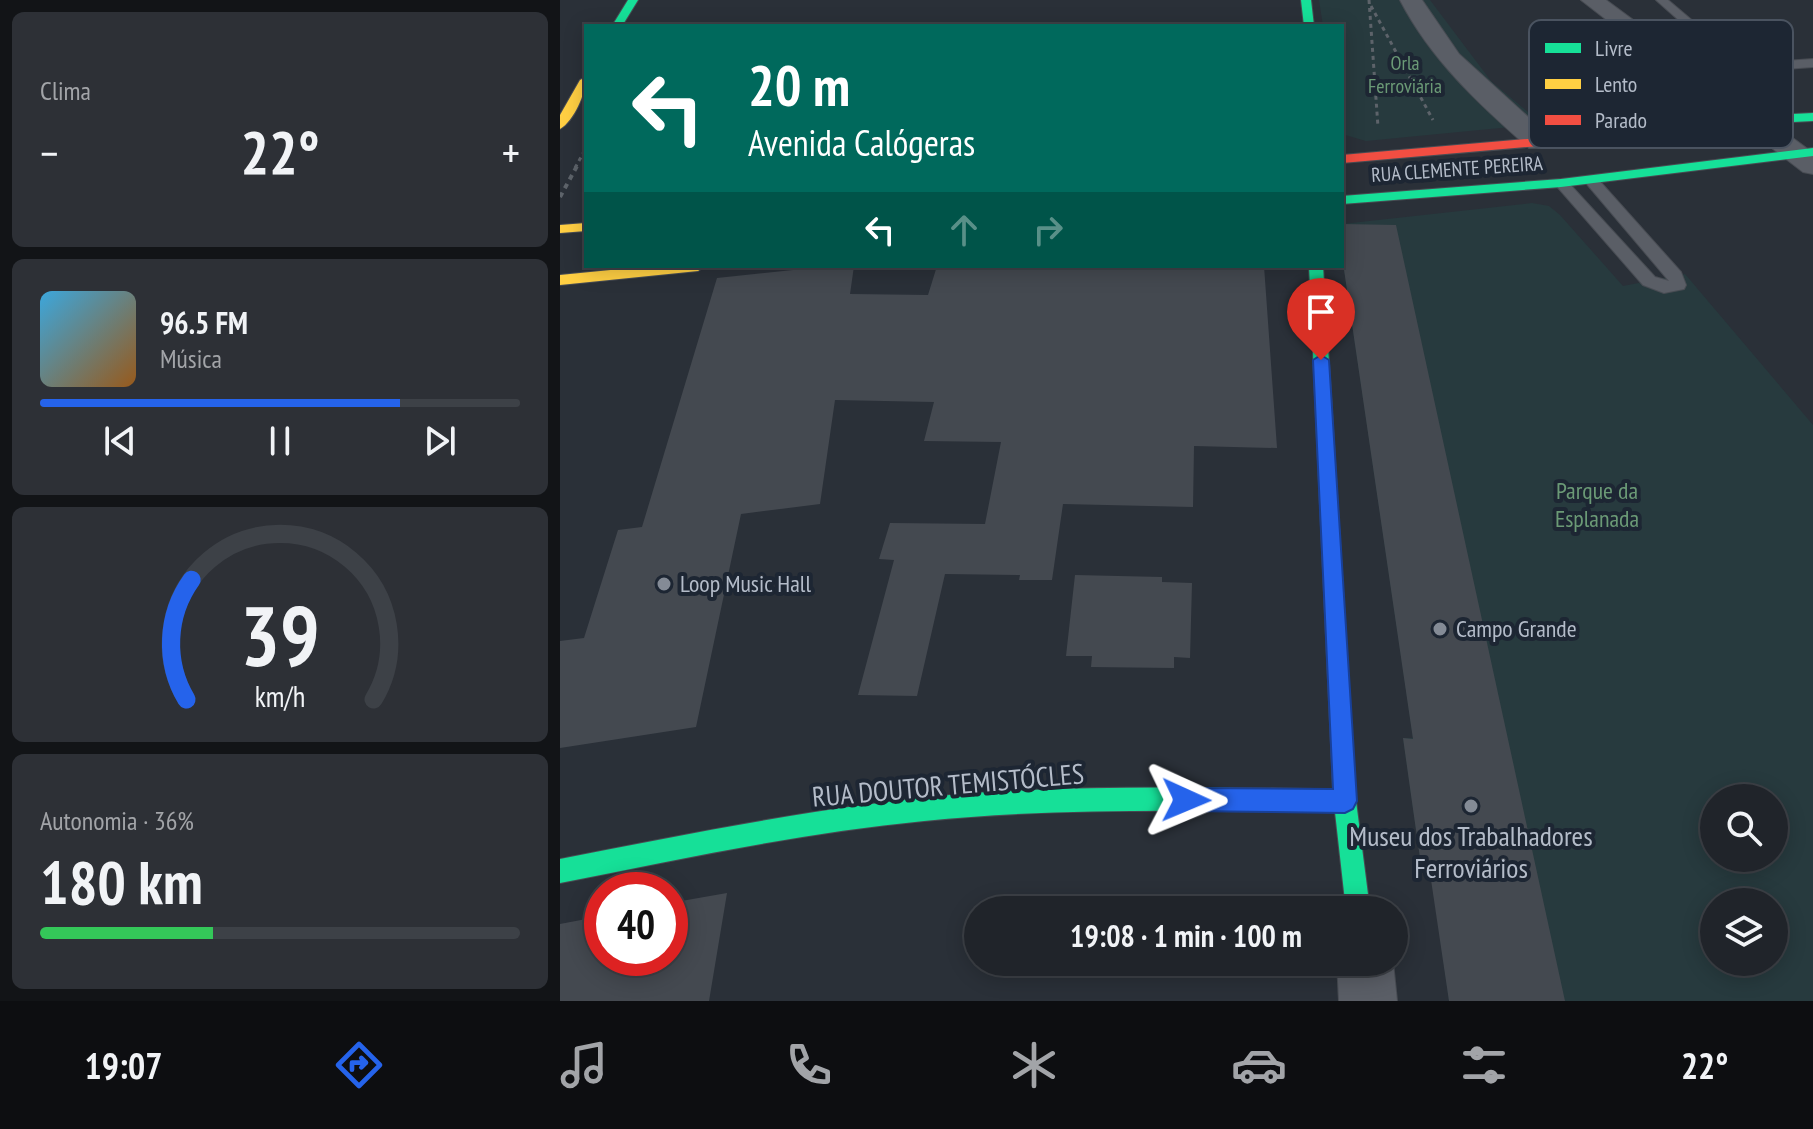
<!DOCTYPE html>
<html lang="pt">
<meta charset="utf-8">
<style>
body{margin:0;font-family:"PT Sans Narrow",sans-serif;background:#2d3036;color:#f1f3f6;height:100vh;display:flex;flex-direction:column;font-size:30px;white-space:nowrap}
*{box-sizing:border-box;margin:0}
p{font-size:26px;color:#a2a4a8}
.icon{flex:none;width:44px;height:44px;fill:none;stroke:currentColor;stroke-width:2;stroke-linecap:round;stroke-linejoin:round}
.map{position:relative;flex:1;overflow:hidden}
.panel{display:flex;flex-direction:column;gap:12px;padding:12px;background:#121417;width:560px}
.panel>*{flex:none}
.hud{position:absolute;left:24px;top:24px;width:760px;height:244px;border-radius:0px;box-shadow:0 4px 20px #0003,0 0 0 2px #3d4147;background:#00695c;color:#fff;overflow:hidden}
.tools{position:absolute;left:1140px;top:784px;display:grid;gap:16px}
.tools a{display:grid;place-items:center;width:88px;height:88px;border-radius:50%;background:#20242a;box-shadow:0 4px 20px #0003,0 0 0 2px #3d4147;font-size:40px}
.speed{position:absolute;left:24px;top:872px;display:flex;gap:16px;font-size:40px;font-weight:700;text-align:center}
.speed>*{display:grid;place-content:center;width:104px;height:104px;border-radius:50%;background:#20242a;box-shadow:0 4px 20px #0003,0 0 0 2px #3d4147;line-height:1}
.speed .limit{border:12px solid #d22;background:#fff;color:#111}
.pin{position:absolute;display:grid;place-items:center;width:68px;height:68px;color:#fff;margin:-82px -34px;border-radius:50% 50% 50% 0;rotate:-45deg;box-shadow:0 0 8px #0007}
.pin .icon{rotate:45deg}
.me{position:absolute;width:88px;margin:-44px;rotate:91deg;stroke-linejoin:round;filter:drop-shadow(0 0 6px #0008)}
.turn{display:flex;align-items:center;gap:28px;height:168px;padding:0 32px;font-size:36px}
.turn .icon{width:104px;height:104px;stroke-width:2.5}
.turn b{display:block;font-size:56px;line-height:68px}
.lanes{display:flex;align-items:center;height:76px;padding:0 32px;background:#0003;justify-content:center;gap:40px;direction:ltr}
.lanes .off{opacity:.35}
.big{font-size:60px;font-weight:700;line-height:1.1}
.panel .tile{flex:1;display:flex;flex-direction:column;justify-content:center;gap:12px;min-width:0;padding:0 28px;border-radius:12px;background:#2d3036}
.panel .dial{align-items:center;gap:0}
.dial svg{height:208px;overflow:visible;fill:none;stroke:#3d4147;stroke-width:7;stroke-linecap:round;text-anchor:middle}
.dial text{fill:#f1f3f6;stroke:none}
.song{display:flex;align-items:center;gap:24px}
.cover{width:96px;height:96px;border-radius:12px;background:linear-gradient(135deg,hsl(200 70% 55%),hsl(30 70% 35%))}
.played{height:8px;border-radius:4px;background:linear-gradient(90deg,#2563eb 75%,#3d4147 75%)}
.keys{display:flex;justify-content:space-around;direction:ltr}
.heat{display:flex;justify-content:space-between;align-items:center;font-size:44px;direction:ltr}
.charge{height:12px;border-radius:6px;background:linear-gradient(90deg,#34c759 36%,#3d4147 0)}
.trip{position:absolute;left:404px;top:896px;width:444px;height:80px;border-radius:40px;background:#20242a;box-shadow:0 4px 20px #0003,0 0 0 2px #3d4147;font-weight:700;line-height:80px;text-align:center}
.tab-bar{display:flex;height:128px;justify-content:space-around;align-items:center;background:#0d0e11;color:#a2a4a8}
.tab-bar .icon{width:56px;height:56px}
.tab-bar .current{color:#2563eb}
.tab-bar b{font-size:36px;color:#f1f3f6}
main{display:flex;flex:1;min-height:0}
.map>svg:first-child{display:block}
</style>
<main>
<section class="panel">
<div class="tile"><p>Clima</p>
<div class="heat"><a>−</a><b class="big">22°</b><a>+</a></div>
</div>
<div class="tile">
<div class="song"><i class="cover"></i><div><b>96.5 FM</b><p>Música</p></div></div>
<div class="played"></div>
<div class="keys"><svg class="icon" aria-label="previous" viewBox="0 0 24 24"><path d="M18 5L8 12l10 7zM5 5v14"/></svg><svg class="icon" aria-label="pause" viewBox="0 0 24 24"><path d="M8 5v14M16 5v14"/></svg><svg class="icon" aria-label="next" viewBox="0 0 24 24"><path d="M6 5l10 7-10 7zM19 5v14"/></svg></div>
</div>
<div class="tile dial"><svg viewBox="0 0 100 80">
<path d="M14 69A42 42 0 1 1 86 69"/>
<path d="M14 69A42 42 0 0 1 16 23" stroke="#2563eb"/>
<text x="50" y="56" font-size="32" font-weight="700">39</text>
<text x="50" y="72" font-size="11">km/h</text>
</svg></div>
<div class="tile"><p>Autonomia · 36%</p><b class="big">180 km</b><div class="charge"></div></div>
</section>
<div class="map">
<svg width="1253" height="1001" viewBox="0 0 1253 1001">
<rect width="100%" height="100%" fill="#2a3038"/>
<path fill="#273a3e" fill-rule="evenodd" d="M759,0H870L931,81L982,124L806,141L782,134V26H763Z
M972,203L989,206L1000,215L1063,286L1125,274L1253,425V1001H889L871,873L862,872L843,738H853L782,256V224ZM1154,798H1214V858H1154ZM1154,902H1214V962H1154Z"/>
<path fill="#444950" d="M782,224L836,225L1005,1001H889L870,873L862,872L852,802L843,738L853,739L782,256Z
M271,266H294L290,294L368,295L377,266H704L717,448L634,446L633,507L503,504L492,580H459L460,575L385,574L357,696L298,695L334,560L319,559L330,523L425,524L441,442L364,441L374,402L275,400L260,504L181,514L136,727L0,748V641L24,638L58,530L82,527L157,278Z
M515,575L602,577V582L632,583L630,658L614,657V668L531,667L532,656H506Z
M167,893L149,1001H0V924L42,916V958H110V903Z"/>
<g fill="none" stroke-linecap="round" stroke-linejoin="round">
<defs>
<path id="lane" d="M1096,0H1108L1174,56L1197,63L1253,59V67L1196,71L1166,62Z
M1026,177H1036L1121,272L1126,285L1124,289L1104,293L1083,285L994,183L1006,180L1095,277L1109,281L1026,183Z"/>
<path id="street" d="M840,0H862L899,54L989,136L992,142L989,148H969C919,104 871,60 840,0Z
M1021,0H1046L1253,153V174L1243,172Z
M777,962H833L837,1001H779Z"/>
<path id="fast" d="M68,0H78L62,26H52Z
M741,0H751L754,26H744Z
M1253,113V121L1133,127L1127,123L1133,119Z
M1253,148V156L1001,187L782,204V196L1001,179Z
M749,266H763L796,801L810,910H786L775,812C638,811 500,807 364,821C241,833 120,859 0,883V859C137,832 275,804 414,793C534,785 653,788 773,789Z"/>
<path id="slow" d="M26,77C26,93 14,121 0,129V115L20,80Z
M26,223V231L0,233V225Z
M91,266H145L138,271L0,285V275Z"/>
<path id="jam" d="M1133,119L1137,120V126L979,146L782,163V155L979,138Z"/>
</defs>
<use href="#lane" stroke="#484c53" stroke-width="2"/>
<use href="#street" stroke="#484c53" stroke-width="2"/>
<use href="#fast" stroke="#484c53" stroke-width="2"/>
<use href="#slow" stroke="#484c53" stroke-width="2"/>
<use href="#jam" stroke="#484c53" stroke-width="2"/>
<path stroke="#5d636a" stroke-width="3" stroke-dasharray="4 4" stroke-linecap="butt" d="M809,0L818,127
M811,6L873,120
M15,168L26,148"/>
<path stroke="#5d636a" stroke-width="4" stroke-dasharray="5 5" stroke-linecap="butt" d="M0,197L17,166"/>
<use href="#lane" fill="#5a5e66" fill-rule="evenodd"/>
<use href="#street" fill="#5a5e66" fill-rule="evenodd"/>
<use href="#fast" fill="#16e098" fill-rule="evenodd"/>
<use href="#slow" fill="#ffcf43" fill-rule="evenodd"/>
<use href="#jam" fill="#f24e42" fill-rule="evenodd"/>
</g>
<path fill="#2563eb" stroke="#184099" stroke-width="2" d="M761,355L769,360L797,801L793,809L785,813L626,811L618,808L614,800L618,791L626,788L773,789L753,360Z"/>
<g fill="#848b96" stroke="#1d2633" stroke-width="3">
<circle cx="104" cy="584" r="8"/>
<circle cx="880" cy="629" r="8"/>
<circle cx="911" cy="806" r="8"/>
</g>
<g text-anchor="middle" stroke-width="8" stroke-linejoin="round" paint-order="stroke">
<g font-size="20" fill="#6b9a76" stroke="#1d2633">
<text x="845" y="70">Orla<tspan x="845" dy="23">Ferroviária</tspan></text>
</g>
<g font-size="20" fill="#b4bcc9" stroke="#1d2633">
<text transform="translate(897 169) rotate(-4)" y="7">RUA CLEMENTE PEREIRA</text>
</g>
<g font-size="24" fill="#6b9a76" stroke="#1d2633">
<text x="1037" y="499">Parque da<tspan x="1037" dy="28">Esplanada</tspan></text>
</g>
<g font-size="24" fill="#b4bcc9" stroke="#1d2633" text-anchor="start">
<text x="120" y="592">Loop Music Hall</text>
<text x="896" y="637">Campo Grande</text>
</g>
<g font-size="28" fill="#b4bcc9" stroke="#1d2633">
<text transform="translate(388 785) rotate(-5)" y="10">RUA DOUTOR TEMISTÓCLES</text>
</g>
<g font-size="28" fill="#b4bcc9" stroke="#1d2633">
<text x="911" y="846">Museu dos Trabalhadores<tspan x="911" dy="32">Ferroviários</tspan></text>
</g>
</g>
<rect x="969" y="20" width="264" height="128" rx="12" fill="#1d2633" stroke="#4a5360" stroke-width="2"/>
<rect x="985" y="43" width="36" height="10" fill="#16e098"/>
<rect x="985" y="79" width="36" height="10" fill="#ffcf43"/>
<rect x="985" y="115" width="36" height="10" fill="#f24e42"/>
<g font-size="22" fill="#b4bcc9">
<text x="1035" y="56">Livre</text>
<text x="1035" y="92">Lento</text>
<text x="1035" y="128">Parado</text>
</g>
</svg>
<div class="tools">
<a><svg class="icon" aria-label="search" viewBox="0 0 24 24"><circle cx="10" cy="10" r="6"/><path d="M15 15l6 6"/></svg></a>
<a><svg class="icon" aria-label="layers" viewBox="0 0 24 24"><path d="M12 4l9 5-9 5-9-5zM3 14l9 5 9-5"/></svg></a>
</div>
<div class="speed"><div class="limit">40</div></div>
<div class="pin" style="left:761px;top:360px;background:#d93025"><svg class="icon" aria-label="arrive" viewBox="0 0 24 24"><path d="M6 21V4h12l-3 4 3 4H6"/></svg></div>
<svg class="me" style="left:626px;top:800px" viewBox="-20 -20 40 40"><path d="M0-17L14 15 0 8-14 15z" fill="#2563eb" stroke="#fff" stroke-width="4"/></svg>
<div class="trip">19:08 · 1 min · 100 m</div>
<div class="hud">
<div class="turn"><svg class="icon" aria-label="left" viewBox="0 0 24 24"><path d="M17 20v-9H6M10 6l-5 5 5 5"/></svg><div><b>20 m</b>Avenida Calógeras</div></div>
<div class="lanes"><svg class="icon" aria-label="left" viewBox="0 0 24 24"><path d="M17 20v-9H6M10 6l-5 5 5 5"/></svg><svg class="icon off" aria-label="ahead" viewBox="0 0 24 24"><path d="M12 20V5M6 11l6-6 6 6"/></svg><svg class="icon off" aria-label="right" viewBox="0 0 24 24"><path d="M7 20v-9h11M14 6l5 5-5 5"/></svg></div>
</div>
</div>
</main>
<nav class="tab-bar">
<b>19:07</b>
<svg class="icon current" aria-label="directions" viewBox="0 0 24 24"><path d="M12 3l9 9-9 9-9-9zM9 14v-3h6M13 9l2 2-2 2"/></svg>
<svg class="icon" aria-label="music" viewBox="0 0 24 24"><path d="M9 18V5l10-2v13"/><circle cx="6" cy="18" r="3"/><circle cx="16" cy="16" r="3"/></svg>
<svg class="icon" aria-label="phone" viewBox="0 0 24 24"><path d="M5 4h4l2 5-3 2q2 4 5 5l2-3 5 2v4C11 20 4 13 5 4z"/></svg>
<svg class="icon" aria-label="climate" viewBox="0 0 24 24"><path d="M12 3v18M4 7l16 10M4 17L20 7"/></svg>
<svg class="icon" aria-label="car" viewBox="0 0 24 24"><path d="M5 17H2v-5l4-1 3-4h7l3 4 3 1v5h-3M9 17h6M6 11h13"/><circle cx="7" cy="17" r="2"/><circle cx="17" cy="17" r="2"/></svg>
<svg class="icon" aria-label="filters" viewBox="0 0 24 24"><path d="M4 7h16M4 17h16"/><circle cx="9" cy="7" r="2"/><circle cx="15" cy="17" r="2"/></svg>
<b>22°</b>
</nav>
